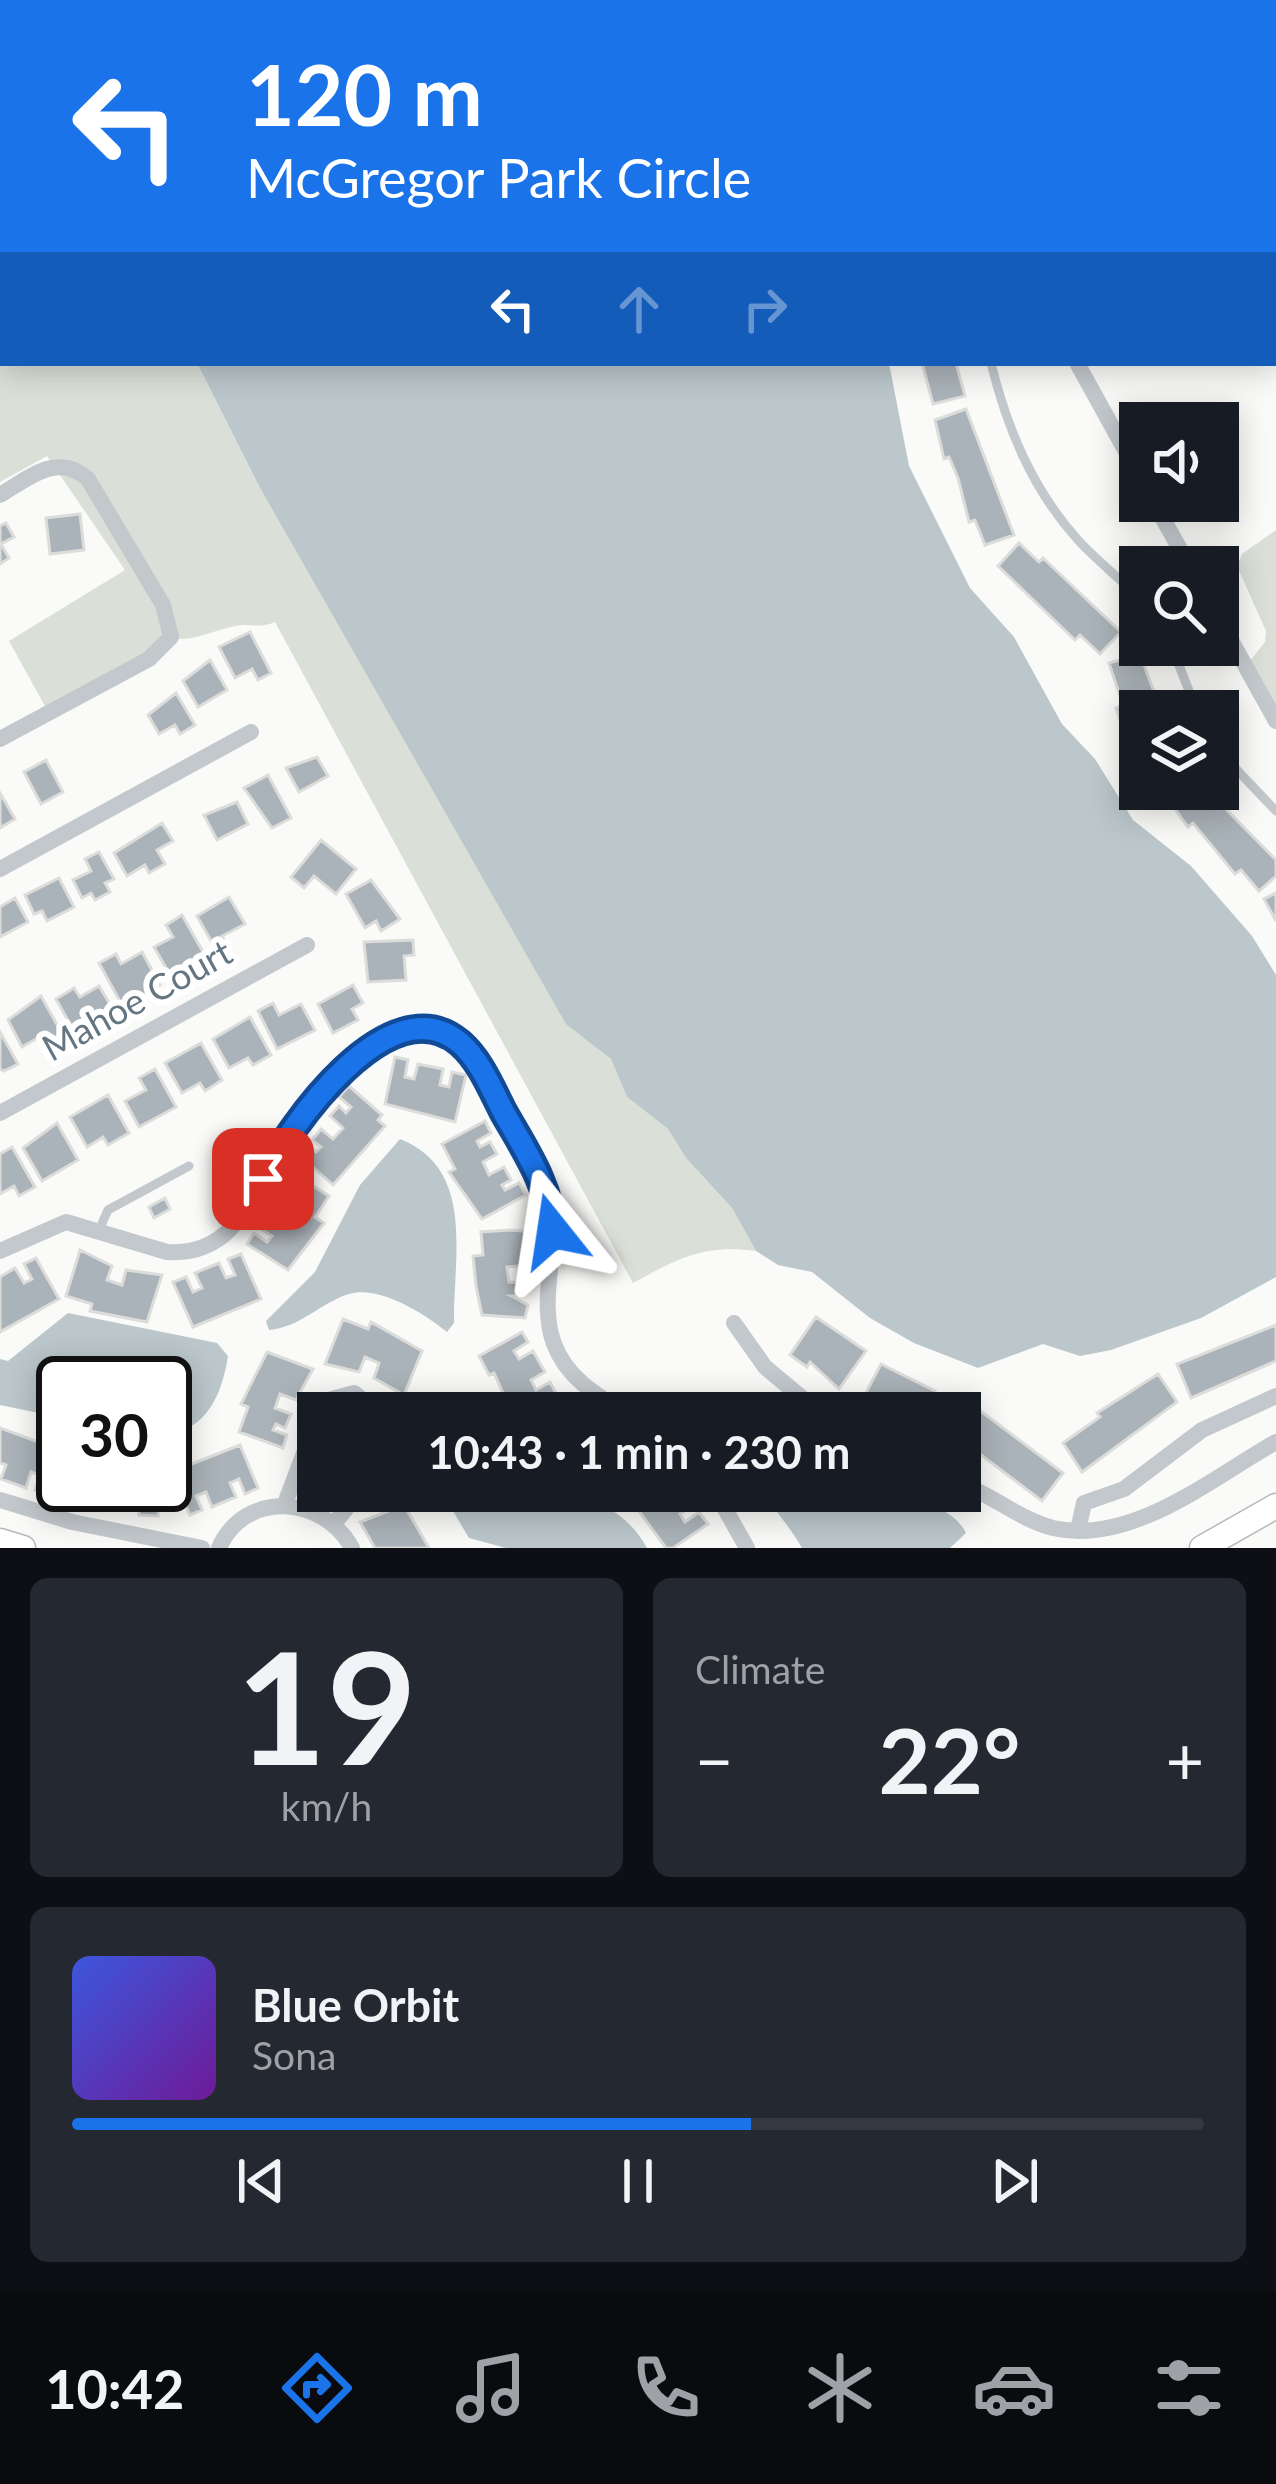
<!DOCTYPE html>
<meta charset="utf-8">
<style>
body{margin:0;font-family:Lato,sans-serif;background:#242831;color:#f1f3f6;height:100vh;display:flex;flex-direction:column;font-size:45px;white-space:nowrap}
*{box-sizing:border-box;margin:0}
p{font-size:39px;color:#9ea1a6}
.icon{flex:none;width:66px;height:66px;fill:none;stroke:currentColor;stroke-width:2;stroke-linecap:round;stroke-linejoin:round}
.map{position:relative;height:1548px;overflow:hidden}
.side{display:flex;flex-direction:column;gap:30px;padding:30px;background:#0d0f14;flex:1}
.side>*{flex:none}
.banner{position:absolute;left:0px;top:0px;width:1278px;height:366px;box-shadow:0 6px 30px #0003;background:#1a73e8;color:#fff;overflow:hidden}
.fabs{position:absolute;left:1119px;top:402px;display:grid;gap:24px}
.fabs a{display:grid;place-items:center;width:120px;height:120px;border-radius:0px;background:#171b24;box-shadow:0 6px 30px #0003;font-size:60px}
.speed{position:absolute;left:36px;top:1356px;display:flex;gap:24px;font-size:60px;font-weight:700;text-align:center}
.speed>*{display:grid;place-content:center;width:156px;height:156px;border-radius:50%;background:#171b24;box-shadow:0 6px 30px #0003;line-height:1}
.speed .limit{border:6px solid #111;border-radius:18px;background:#fff;color:#111}
.pin{position:absolute;display:grid;place-items:center;width:102px;height:102px;color:#fff;margin:-51px;border-radius:24px;box-shadow:0 6px 18px #0006}
.me{position:absolute;width:132px;margin:-66px;rotate:345deg;stroke-linejoin:round;filter:drop-shadow(0 0 9px #0008)}
.turn{display:flex;align-items:center;gap:42px;height:252px;padding:0 48px;font-size:54px}
.turn .icon{width:156px;height:156px;stroke-width:2.5}
.turn b{display:block;font-size:84px;line-height:102px}
.lanes{display:flex;align-items:center;height:114px;padding:0 48px;background:#0003;justify-content:center;gap:60px;direction:ltr}
.lanes .off{opacity:.35}
.big{font-size:90px;font-weight:700;line-height:1.1}
.side .widget{flex:1;display:flex;flex-direction:column;justify-content:center;gap:18px;min-width:0;padding:0 42px;border-radius:18px;background:#242831}
.side .dial{align-items:center;gap:0}
.dial b{font-size:156px;line-height:1}
.song{display:flex;align-items:center;gap:36px}
.cover{width:144px;height:144px;border-radius:18px;background:linear-gradient(135deg,hsl(230 70% 55%),hsl(280 70% 35%))}
.played{height:12px;border-radius:6px;background:linear-gradient(90deg,#1a73e8 60%,#363941 60%)}
.keys{display:flex;justify-content:space-around;direction:ltr}
.heat{display:flex;justify-content:space-between;align-items:center;font-size:66px;direction:ltr}
.side .tiles{flex:1;display:grid;gap:30px;grid-template-columns:1fr 1fr}
.widget:last-child{grid-column:span 2}
.trip{position:absolute;left:297px;top:1392px;width:684px;height:120px;border-radius:0px;background:#171b24;box-shadow:0 6px 30px #0003;font-weight:700;line-height:120px;text-align:center}
.menu{display:flex;height:192px;justify-content:space-around;align-items:center;background:#090b0e;color:#9ea1a6}
.menu .icon{width:84px;height:84px}
.menu .active{color:#1a73e8}
.menu b{font-size:54px;color:#f1f3f6}
.map>svg:first-child{display:block}
</style>
<div class="map">
<svg width="1276" height="1548" viewBox="0 0 1276 1548">
<rect width="100%" height="100%" fill="#fafaf8"/>
<path fill="#dadfd7" d="M0,0H100L3,3V133Z
M0,278L3,363H197L260,488L566,1023L611,1059L627,1097L668,1129L686,1158L732,1208L756,1251C703,1244 679,1258 633,1283L275,622C260,629 250,623 235,626C212,631 197,640 173,639L46,708L9,641L125,570L47,456L0,482Z
M1276,530V709L1249,662L1265,642L1266,631L1237,566L1242,554Z"/>
<path fill="#bbc7cb" d="M100,0H312L314,3H98Z
M197,363H889L909,466L970,588L1014,637L1062,724L1095,759L1133,820L1191,866L1252,936L1276,975V1277L1201,1318L1111,1350L1080,1356L1043,1344L978,1368L914,1343L870,1318L812,1272L778,1265L756,1251L732,1208L686,1158L668,1129L627,1097L611,1059L566,1024L260,488Z
M400,1139C476,1169 453,1257 454,1323L447,1332C425,1314 379,1285 349,1294C320,1303 301,1327 269,1330L266,1321L315,1272L360,1185Z
M68,1313L217,1343L228,1356C222,1395 207,1429 165,1436V1383H63V1418L0,1405V1359L8,1361Z
M455,1491C523,1491 609,1478 647,1548H506L469,1538L450,1506Z
M769,1491L778,1496C822,1485 943,1485 966,1533L950,1548H802C791,1528 775,1512 765,1493Z"/>
<path fill="#aab3b9" stroke="#dcdcda" stroke-width="3" d="M357,0H422L427,3H360Z
M922,363H956L965,396L933,404Z
M966,409L1014,535L985,545L975,520L969,522L958,478L949,457L944,459L935,420Z
M80,514L84,550L50,554L46,518Z
M6,523L14,537L1,544L9,558L0,564V526Z
M1019,543L1039,562L1043,558L1121,632L1100,654L1080,635L1075,640L998,566Z
M250,632L271,673L258,680L252,669L235,678L219,647Z
M1140,654L1161,711H1140V776L1116,708L1123,705L1109,663Z
M210,660L227,690L198,707L183,681Z
M176,693L195,725L180,734L175,725L159,734L148,715Z
M317,757L328,776L299,792L286,768Z
M46,760L63,792L41,804L24,772Z
M268,775L291,818L272,828L244,788Z
M1170,789H1206L1276,860V876L1259,891L1241,870L1235,874L1193,823L1188,827L1182,819L1165,793Z
M0,793L15,819L0,828Z
M237,802L248,824L217,840L204,815Z
M162,823L173,841L157,850L165,864L149,873L145,865L127,876L114,853Z
M321,840L356,869L336,894L314,876L304,888L291,877Z
M99,852L114,879L105,883L110,892L95,900L91,893L82,898L73,880L91,871L85,859Z
M59,878L74,907L47,921L42,911L34,914L25,895Z
M371,880L400,919L381,931L376,921L365,928L346,894Z
M1276,893V921L1264,899Z
M229,897L245,924L222,936L228,947L218,953L197,916Z
M15,898L28,922L0,937V907Z
M182,915L207,959L169,973L154,947L173,937L166,925Z
M413,940L414,955L404,956L406,980L368,982L364,942Z
M142,952L160,985L123,1007L99,963L116,954L121,964Z
M353,985L363,1003L352,1009L358,1020L333,1033L318,1004Z
M99,986L114,1011L75,1033L56,999L74,988L80,997Z
M41,996L65,1039L51,1048L43,1035L22,1047L8,1020Z
M273,1003L279,1015L301,1004L315,1030L277,1049L258,1011Z
M250,1017L271,1055L253,1065L248,1058L229,1068L213,1039Z
M0,1032L18,1064L4,1071L0,1069Z
M201,1043L222,1080L205,1091L200,1083L182,1093L165,1063Z
M395,1057L408,1060L405,1077L414,1079L418,1064L443,1069L440,1085L449,1087L452,1072L466,1075L455,1122L385,1104Z
M155,1069L176,1107L139,1127L125,1101L146,1090L139,1078Z
M349,1086L382,1115L378,1120L385,1126L333,1185L296,1152L305,1142L316,1152L321,1147L312,1140L321,1129L333,1139L343,1128L330,1116L339,1106L346,1113L351,1107L339,1097Z
M108,1095L129,1133L108,1145L103,1137L87,1147L70,1117Z
M485,1121L491,1133L477,1141L480,1147L490,1142L497,1154L483,1162L489,1175L504,1167L511,1180L502,1185L505,1190L519,1183L526,1195L482,1219L449,1172L455,1169L442,1144Z
M57,1123L78,1160L42,1181L23,1148Z
M12,1147L35,1187L19,1196L14,1186L0,1194V1154Z
M288,1170L329,1196L315,1217L324,1223L288,1270L247,1244L254,1233L267,1242L272,1236L261,1229L269,1218L281,1226L290,1213L275,1203L282,1192L290,1197L294,1191L280,1182Z
M165,1198L170,1209L154,1218L149,1207Z
M510,1230L532,1232L526,1265L507,1267L509,1282L522,1283L523,1295L511,1296L528,1305L525,1318L482,1315L476,1286L473,1256L483,1255L481,1232Z
M80,1250L112,1266L107,1280L122,1285L126,1270L162,1275L147,1322L90,1311L92,1304L66,1296Z
M241,1254L261,1299L193,1327L173,1282L186,1277L193,1292L202,1288L195,1273L219,1263L226,1278L235,1275L228,1259Z
M36,1258L59,1299L0,1332V1277L15,1268L24,1283L32,1279L24,1264Z
M816,1317L866,1351L839,1389L810,1362L807,1367L790,1355Z
M343,1319L368,1329L371,1322L422,1351L404,1395L374,1378L379,1363L365,1357L359,1372L325,1364Z
M1276,1325V1361L1191,1398L1177,1364Z
M522,1332L528,1342L514,1351L519,1359L533,1351L545,1372L531,1380L536,1390L550,1382L557,1395L525,1413H512L494,1373L489,1375L479,1356Z
M267,1352L313,1369L296,1400L280,1394L275,1408L291,1414L285,1428L276,1424L273,1430L287,1435L283,1448L239,1432L248,1407L241,1404Z
M881,1364L935,1391L924,1413H873L859,1406Z
M1158,1374L1177,1402L1082,1472L1063,1443L1100,1417L1097,1413Z
M953,1398L974,1414L978,1409L1063,1473L1042,1501L968,1445H960V1413H941Z
M0,1428L63,1451L48,1495L35,1490L40,1475L31,1472L26,1488L1,1479L6,1465L0,1463Z
M240,1445L258,1488L245,1494L239,1479L230,1483L236,1497L212,1507L206,1492L196,1496L202,1510L190,1515L171,1472Z
M75,1485H159L158,1516L139,1515V1507L122,1506L123,1488H108L107,1501L74,1502Z
M398,1491H429L426,1501Z
M662,1491H683L693,1505L680,1514L685,1522L699,1512L708,1524L673,1548H666L625,1492Z
M404,1505L429,1548H375L360,1522Z"/>
<g fill="none" stroke-linecap="round" stroke-linejoin="round">
<defs>
<path id="secondary" d="M0,1541L23,1548
M1202,1548L1276,1506"/>
</defs>
<use href="#secondary" stroke="#b3babf" stroke-width="27"/>
<path stroke="#c3c8cc" stroke-width="9" d="M505,0L511,3
M836,0L838,3
M658,3L661,0
M991,363C1007,428 1032,489 1078,540C1097,561 1120,578 1140,599
M1171,645L1197,711
M1218,750L1276,811
M99,1230L108,1210L189,1166"/>
<path stroke="#c3c8cc" stroke-width="16" d="M875,0L877,3
M568,3L569,0
M1161,3L1166,0
M1275,162H1276
M1077,363L1140,477
M0,495C30,477 58,452 88,479L163,605L171,637L149,659L0,739
M1153,501L1190,567
M1218,617L1276,721
M0,869L251,732
M0,1113L307,945
M0,1251L66,1222L167,1252C242,1257 255,1183 288,1132C308,1100 334,1075 365,1055C384,1042 408,1026 432,1030C475,1036 547,1175 552,1217C556,1259 539,1303 554,1344C567,1378 596,1395 625,1413
M734,1323L765,1367L820,1413
M320,1413L332,1399L354,1393L378,1413
M960,1483C992,1495 1019,1519 1053,1528C1131,1546 1212,1478 1276,1442
M715,1491L747,1548
M0,1500L72,1522L202,1548
M284,1506L318,1416
M334,1524L360,1491
M1078,1530L1084,1503L1124,1489L1202,1430L1276,1396
M219,1548C244,1490 323,1495 352,1548"/>
<use href="#secondary" stroke="#fff" stroke-width="24"/>
</g>
<g fill="none" stroke-linecap="round" stroke-linejoin="round">
<defs>
<path id="route" d="M263,1179C288,1127 390,983 460,1043C480,1060 492,1090 504,1113C525,1150 550,1186 553,1231"/>
</defs>
<use href="#route" stroke="#114b97" stroke-width="30"/>
<use href="#route" stroke="#1a73e8" stroke-width="21"/>
</g>
<g text-anchor="middle" stroke-width="12" stroke-linejoin="round" paint-order="stroke">
<g font-size="36" fill="#657683" stroke="#fff">
<text transform="translate(137 1000) rotate(-29)" y="13">Mahoe Court</text>
</g>
</g>
</svg>
<div class="fabs">
<a><svg class="icon" aria-label="sound" viewBox="0 0 24 24"><path d="M4 9h4l5-4v14l-5-4H4zM17 9q2 3 0 6"/></svg></a>
<a><svg class="icon" aria-label="search" viewBox="0 0 24 24"><circle cx="10" cy="10" r="6"/><path d="M15 15l6 6"/></svg></a>
<a><svg class="icon" aria-label="layers" viewBox="0 0 24 24"><path d="M12 4l9 5-9 5-9-5zM3 14l9 5 9-5"/></svg></a>
</div>
<div class="speed"><div class="limit">30</div></div>
<div class="pin" style="left:263px;top:1179px;background:#d93025"><svg class="icon" aria-label="arrive" viewBox="0 0 24 24"><path d="M6 21V4h12l-3 4 3 4H6"/></svg></div>
<svg class="me" style="left:553px;top:1231px" viewBox="-20 -20 40 40"><path d="M0-17L14 15 0 8-14 15z" fill="#1a73e8" stroke="#fff" stroke-width="4"/></svg>
<div class="trip">10:43 · 1 min · 230 m</div>
<div class="banner">
<div class="turn"><svg class="icon" aria-label="left" viewBox="0 0 24 24"><path d="M17 20v-9H6M10 6l-5 5 5 5"/></svg><div><b>120 m</b>McGregor Park Circle</div></div>
<div class="lanes"><svg class="icon" aria-label="left" viewBox="0 0 24 24"><path d="M17 20v-9H6M10 6l-5 5 5 5"/></svg><svg class="icon off" aria-label="ahead" viewBox="0 0 24 24"><path d="M12 20V5M6 11l6-6 6 6"/></svg><svg class="icon off" aria-label="right" viewBox="0 0 24 24"><path d="M7 20v-9h11M14 6l5 5-5 5"/></svg></div>
</div>
</div>
<section class="side">
<div class="tiles">
<div class="widget dial"><b>19</b><p>km/h</p></div>
<div class="widget"><p>Climate</p>
<div class="heat"><a>−</a><b class="big">22°</b><a>+</a></div>
</div>
<div class="widget">
<div class="song"><i class="cover"></i><div><b>Blue Orbit</b><p>Sona</p></div></div>
<div class="played"></div>
<div class="keys"><svg class="icon" aria-label="previous" viewBox="0 0 24 24"><path d="M18 5L8 12l10 7zM5 5v14"/></svg><svg class="icon" aria-label="pause" viewBox="0 0 24 24"><path d="M8 5v14M16 5v14"/></svg><svg class="icon" aria-label="next" viewBox="0 0 24 24"><path d="M6 5l10 7-10 7zM19 5v14"/></svg></div>
</div>
</div>
</section>
<nav class="menu">
<b>10:42</b>
<svg class="icon active" aria-label="directions" viewBox="0 0 24 24"><path d="M12 3l9 9-9 9-9-9zM9 14v-3h6M13 9l2 2-2 2"/></svg>
<svg class="icon" aria-label="music" viewBox="0 0 24 24"><path d="M9 18V5l10-2v13"/><circle cx="6" cy="18" r="3"/><circle cx="16" cy="16" r="3"/></svg>
<svg class="icon" aria-label="phone" viewBox="0 0 24 24"><path d="M5 4h4l2 5-3 2q2 4 5 5l2-3 5 2v4C11 20 4 13 5 4z"/></svg>
<svg class="icon" aria-label="climate" viewBox="0 0 24 24"><path d="M12 3v18M4 7l16 10M4 17L20 7"/></svg>
<svg class="icon" aria-label="car" viewBox="0 0 24 24"><path d="M5 17H2v-5l4-1 3-4h7l3 4 3 1v5h-3M9 17h6M6 11h13"/><circle cx="7" cy="17" r="2"/><circle cx="17" cy="17" r="2"/></svg>
<svg class="icon" aria-label="filters" viewBox="0 0 24 24"><path d="M4 7h16M4 17h16"/><circle cx="9" cy="7" r="2"/><circle cx="15" cy="17" r="2"/></svg>
</nav>
